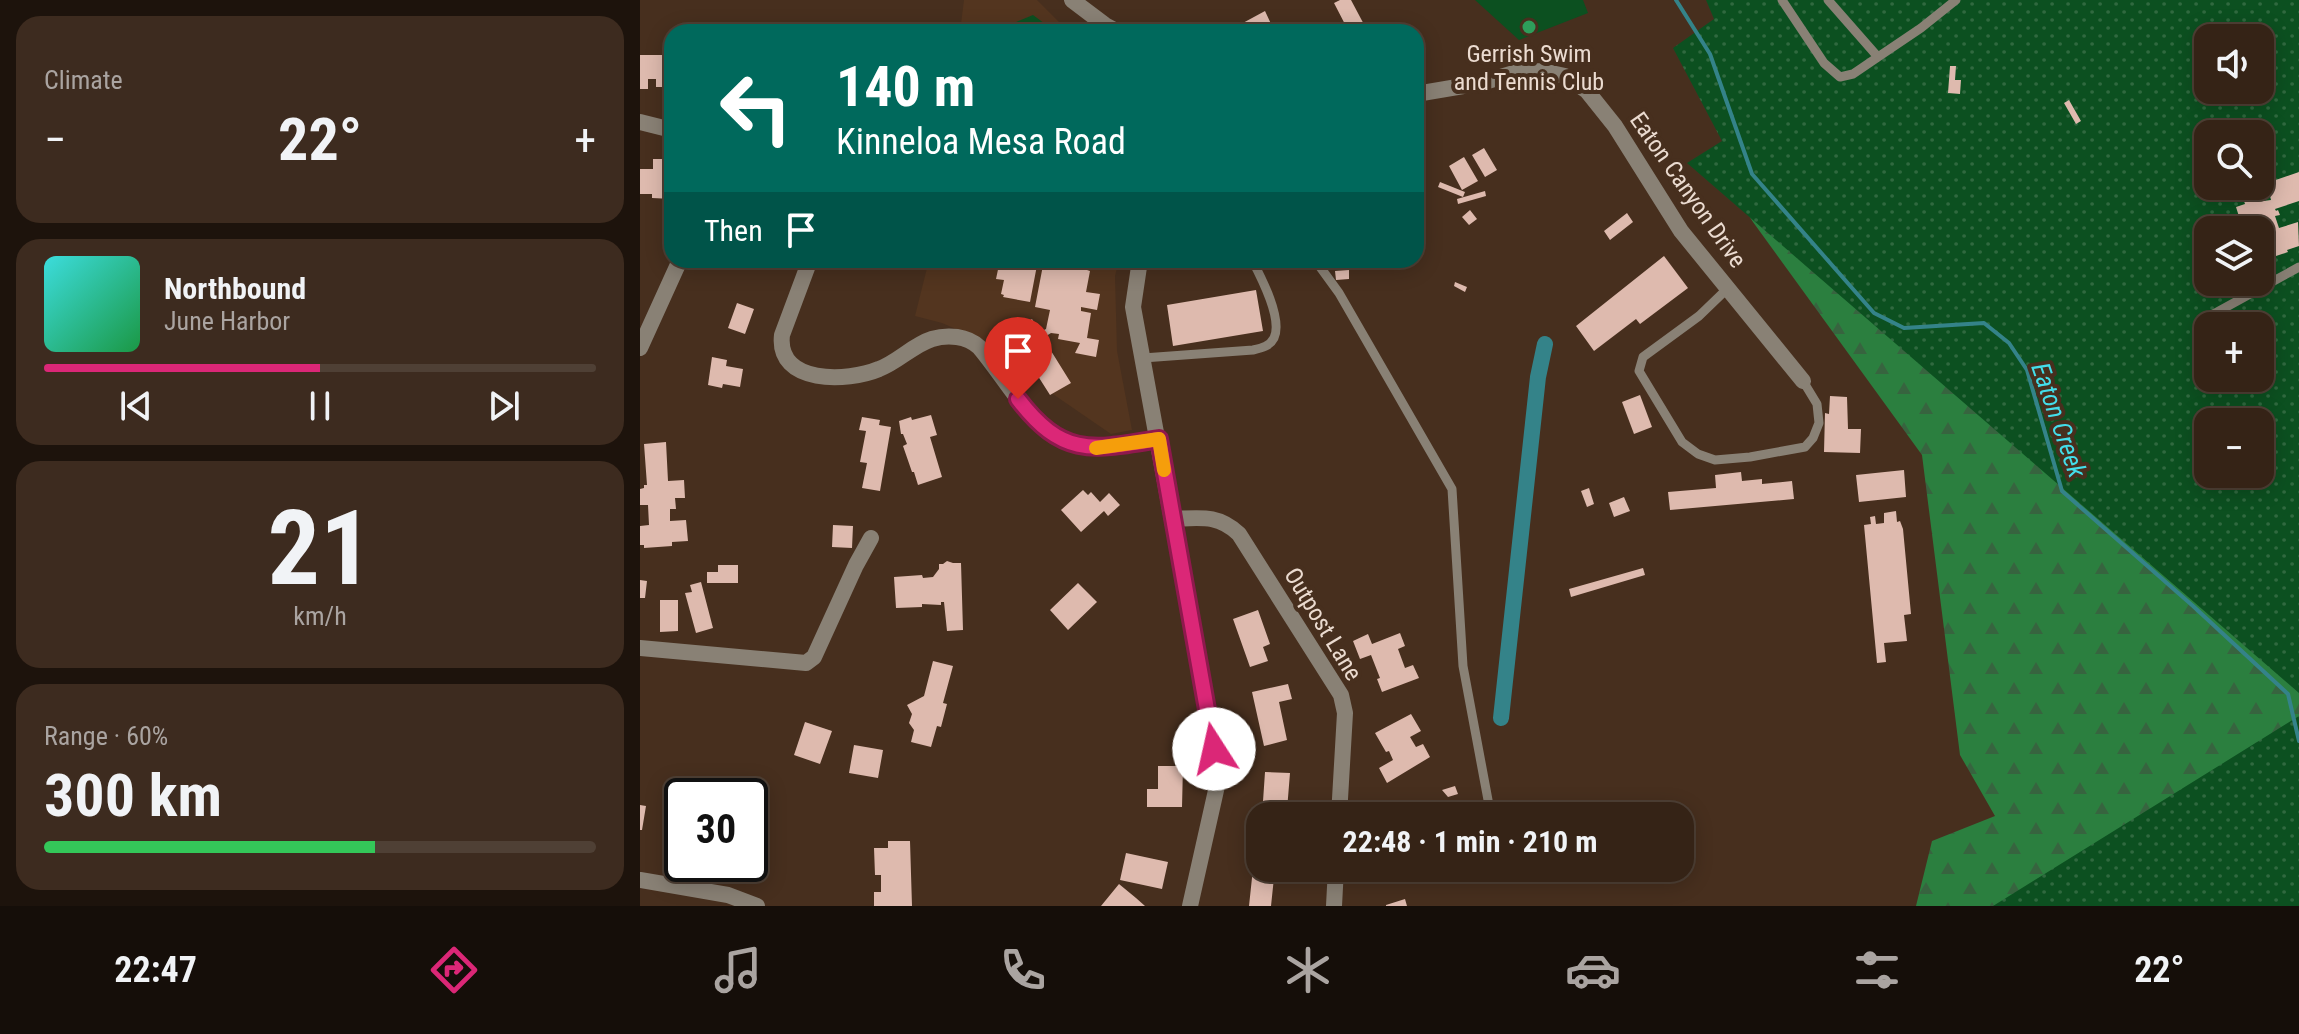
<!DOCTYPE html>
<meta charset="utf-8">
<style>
body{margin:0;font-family:"Roboto Condensed",sans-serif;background:#3d2b1f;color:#f1f3f6;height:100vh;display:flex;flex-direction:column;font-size:30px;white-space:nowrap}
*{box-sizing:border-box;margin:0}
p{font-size:26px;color:#aaa4a1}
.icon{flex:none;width:44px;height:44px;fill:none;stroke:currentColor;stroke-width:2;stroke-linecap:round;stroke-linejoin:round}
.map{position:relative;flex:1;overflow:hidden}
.drawer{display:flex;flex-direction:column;gap:16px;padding:16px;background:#1d130c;width:640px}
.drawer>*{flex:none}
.banner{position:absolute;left:24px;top:24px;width:760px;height:244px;border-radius:24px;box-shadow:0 4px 20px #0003,0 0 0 2px #4f4035;background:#00695c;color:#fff;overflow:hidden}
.controls{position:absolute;left:1554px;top:24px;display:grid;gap:16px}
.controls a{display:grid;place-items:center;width:80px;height:80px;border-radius:16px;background:#352316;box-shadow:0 4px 20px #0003,0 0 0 2px #4f4035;font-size:40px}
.speed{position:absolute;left:24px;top:778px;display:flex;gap:16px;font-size:40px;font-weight:700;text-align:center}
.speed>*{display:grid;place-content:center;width:104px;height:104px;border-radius:50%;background:#352316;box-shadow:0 4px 20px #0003,0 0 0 2px #4f4035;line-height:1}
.speed .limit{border:4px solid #111;border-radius:12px;background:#fff;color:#111}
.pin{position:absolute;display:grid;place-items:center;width:68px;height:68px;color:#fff;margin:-82px -34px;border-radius:50% 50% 50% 0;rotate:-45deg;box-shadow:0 0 8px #0007}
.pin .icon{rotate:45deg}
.me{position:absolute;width:88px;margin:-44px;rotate:350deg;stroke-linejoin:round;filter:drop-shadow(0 0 6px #0008)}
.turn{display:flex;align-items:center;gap:28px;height:168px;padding:0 40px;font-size:36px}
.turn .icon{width:104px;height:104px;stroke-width:2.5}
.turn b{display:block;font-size:56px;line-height:68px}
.then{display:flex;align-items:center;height:76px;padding:0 40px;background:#0003;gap:16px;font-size:30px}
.big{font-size:60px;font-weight:700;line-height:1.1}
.drawer .tile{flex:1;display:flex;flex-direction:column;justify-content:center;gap:12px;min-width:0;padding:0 28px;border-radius:24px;background:#3d2b1f}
.drawer .dial{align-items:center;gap:0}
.dial b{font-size:104px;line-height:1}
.song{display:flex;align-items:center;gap:24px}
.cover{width:96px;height:96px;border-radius:12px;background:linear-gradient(135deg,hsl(180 70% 55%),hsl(140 70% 35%))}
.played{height:8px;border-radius:4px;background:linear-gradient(90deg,#db2777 50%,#4f4035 50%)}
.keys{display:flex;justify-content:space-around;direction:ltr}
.heat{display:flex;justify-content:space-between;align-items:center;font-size:44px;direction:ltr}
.charge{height:12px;border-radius:6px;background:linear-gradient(90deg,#34c759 60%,#4f4035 0)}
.trip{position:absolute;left:606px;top:802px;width:448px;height:80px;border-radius:24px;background:#352316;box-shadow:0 4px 20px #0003,0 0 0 2px #4f4035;font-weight:700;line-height:80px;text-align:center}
.menu{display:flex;height:128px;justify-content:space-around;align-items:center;background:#150e09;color:#aaa4a1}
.menu .icon{width:56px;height:56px}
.menu .on{color:#db2777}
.menu b{font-size:36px;color:#f1f3f6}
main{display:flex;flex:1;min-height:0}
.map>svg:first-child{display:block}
</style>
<main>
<section class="drawer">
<div class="tile"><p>Climate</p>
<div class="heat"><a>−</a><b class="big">22°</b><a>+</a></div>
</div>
<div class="tile">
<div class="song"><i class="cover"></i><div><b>Northbound</b><p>June Harbor</p></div></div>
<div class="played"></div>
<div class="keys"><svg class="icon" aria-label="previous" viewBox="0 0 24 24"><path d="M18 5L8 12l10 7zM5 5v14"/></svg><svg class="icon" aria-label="pause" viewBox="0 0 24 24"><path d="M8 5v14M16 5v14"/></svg><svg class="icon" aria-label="next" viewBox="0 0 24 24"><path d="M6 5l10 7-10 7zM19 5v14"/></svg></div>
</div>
<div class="tile dial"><b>21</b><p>km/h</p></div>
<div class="tile"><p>Range · 60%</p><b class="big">300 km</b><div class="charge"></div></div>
</section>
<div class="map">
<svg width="1659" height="906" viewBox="0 0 1659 906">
<defs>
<pattern id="forest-firs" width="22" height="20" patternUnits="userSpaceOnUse" patternTransform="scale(2)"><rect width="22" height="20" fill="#2b7f3f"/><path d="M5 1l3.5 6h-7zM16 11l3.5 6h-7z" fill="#37643f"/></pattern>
<pattern id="park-dots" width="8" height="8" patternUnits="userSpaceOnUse" patternTransform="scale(2)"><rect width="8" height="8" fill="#0c5020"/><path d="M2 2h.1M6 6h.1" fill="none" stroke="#30693f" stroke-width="1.8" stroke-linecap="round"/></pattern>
</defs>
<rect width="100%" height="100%" fill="#472f1e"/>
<path fill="#53351f" d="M324,0H397L429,32H320Z
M289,260H479L475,276L477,351L492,430L471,434L407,390L388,360L302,323L275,316Z"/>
<path fill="url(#forest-firs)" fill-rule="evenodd" d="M1659,0V906H1276L1292,841L1355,816L1320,755L1282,455L1113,222L1094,192ZM1568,38H1620V90H1568ZM1568,134H1620V186H1568ZM1568,230H1620V282H1568ZM1568,326H1620V378H1568ZM1568,422H1620V474H1568Z"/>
<path fill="url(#park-dots)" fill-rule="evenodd" d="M1066,0H1659V693L1047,163L1082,141L1033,48L1074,19ZM1568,38H1620V90H1568ZM1568,134H1620V186H1568ZM1568,230H1620V282H1568ZM1568,326H1620V378H1568ZM1568,422H1620V474H1568Z
M1659,716V906H1353Z"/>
<path fill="#0c5020" d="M835,0H943L948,13L879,40Z
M393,15L416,32H370L376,22Z"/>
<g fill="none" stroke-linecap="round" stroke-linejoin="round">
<path stroke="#348389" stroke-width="4" d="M1036,0L1070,54L1112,174L1234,313L1264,328L1344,323L1369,343L1387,370L1422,491L1553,606L1648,694L1659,741"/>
<path stroke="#348389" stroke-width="16" d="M861,718L898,377L905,344"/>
</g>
<path fill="#debaae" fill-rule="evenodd" d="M700,0H711L728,32H709L694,3Z
M625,11L632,26L620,32H605L601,24Z
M0,55H29V64H32V87H16V79H8V89H0Z
M1310,66H1316L1315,80H1321L1320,94L1308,93Z
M1429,100L1441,121L1436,124L1424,103Z
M844,148L857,170L845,177L832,155Z
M824,157L838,181L822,190L809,166Z
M13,159H31L32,199L12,198V194H0V169H13Z
M1659,172V201L1635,209L1636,211L1638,210L1640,215L1635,216L1639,228L1658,222L1659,246L1647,250L1648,252L1627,259L1626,257L1620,259V230H1618L1616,223L1602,226L1596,207L1605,204L1599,186H1620V181L1626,179L1627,183ZM1628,188L1631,200L1616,202L1613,194Z
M800,182L825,192L823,197L798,187Z
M845,191L846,196L818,204L817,199Z
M830,210L837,219L829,225L822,217Z
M987,213L993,222L970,240L964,231Z
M1024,256L1048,288L1000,324L996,319L954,351L936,326Z
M80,260H103L100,268Z
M360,260H398L390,302L363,297L364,295L361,294L364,280L356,279Z
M404,260H449L447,270L450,271L446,292L460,294L457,310L441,307V311L451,313L447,338L459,340L456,357L435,353L440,343L418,339L419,334L411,333L403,338L431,383L410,395L370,332L392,319L400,332L406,329L410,310L395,307Z
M709,270V279L696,280L695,271Z
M815,282L827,287L825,292L814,286Z
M616,290L623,331L533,346L527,305Z
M97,303L114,309L105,334L88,328Z
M72,357L87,360L86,366L103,369L100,387L83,384L82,388L68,385Z
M1000,395L1012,427L994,434L982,402Z
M1190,396L1207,397L1208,429H1221L1220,453L1184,452L1185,413L1189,414Z
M291,415L297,435L290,437L302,477L278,485L274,472H272L263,446L267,444L263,434H261L259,421L271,417L272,420Z
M222,417L240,420L239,425L251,427L240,491L222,488L227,463L220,462L226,431L219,430Z
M26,442L28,481L44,480L45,498H35L36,509H30V521L46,520L48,541L32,542V546L4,548V545H0V526L9,525L8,505H0V489L4,488V485H7L4,444Z
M1264,470L1266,497L1219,502L1216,475Z
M1101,472L1102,481L1122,479V484L1152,481L1154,499L1030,510L1028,492L1076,488L1075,475Z
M949,488L954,504L947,507L941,491Z
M443,490L448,495L451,492L460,502L469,493L480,505L468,516L464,511L441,532L421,510Z
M984,497L990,511L974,517L969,503Z
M1256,511L1257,522L1260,521L1263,529L1271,614L1264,615L1267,641L1244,643L1246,662L1237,663L1224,525L1231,524L1230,517L1235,516L1236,524L1244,523V513Z
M193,525L213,526L212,548L192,547Z
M307,561L313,563H321L323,630L307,631L304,602H301V605L282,604V607L256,608L254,577L282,575L283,578L293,577L299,569V564H303Z
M78,565H98V583H67V572H78Z
M1003,568L1005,575L931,597L929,589Z
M0,580L7,581L5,598H0Z
M61,582L73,628L56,633L45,593L52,592L50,585Z
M438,583L457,602L428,630L410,610Z
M20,600H38V631L20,632Z
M618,610L630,644L623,647L628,661L610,667L593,619Z
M760,633L765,646L758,649L765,668L773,665L779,678L742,692L737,679L740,678L731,655L720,659L713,641L728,634L732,644Z
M293,661L313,666L303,703L307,704L301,727L297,726L291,747L271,742L274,730L269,723L272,714L267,705L284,696Z
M648,684L652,699L639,702L647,740L624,746L612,692Z
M771,714L781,731L770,737L776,747L783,744L790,757L747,783L739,768L753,760L749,751L746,752L735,733Z
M165,722L192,731L180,764L154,755Z
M214,745L243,750L238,778L209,773Z
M518,766H543L542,807H507V789H518Z
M625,772L650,773L647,810L658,811V816H622Z
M815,786L818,794L808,797L802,790Z
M27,804L42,805V862L28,861L30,843L24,842Z
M0,805L6,806L2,830H0Z
M110,821H117L115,854H110Z
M248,841H270L272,906H234V892H241V875H235L234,848H248Z
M486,853L528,862L522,889L480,880Z
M614,859H620V868H635L631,906H609Z
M732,868H753L754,873L735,878Z
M479,884L496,898L505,906H461Z
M765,899L767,906H746V905Z"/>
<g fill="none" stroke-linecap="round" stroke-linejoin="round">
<path stroke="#898175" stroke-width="9" d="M1142,0L1184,63L1200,77L1213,74L1238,57L1188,0
M1238,57L1281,28L1316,0
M675,260L699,293L812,489L823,666L851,816
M1087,289L1059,316L1003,357L999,371L1042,442L1058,454L1075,460L1110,457L1165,447L1173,438L1179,423L1177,404L1163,381
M1559,322L1659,267
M503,358L613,350C622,348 630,346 634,338C643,319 621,277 612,260
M844,874L845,868"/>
<path stroke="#898175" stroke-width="16" d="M432,0L465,25L478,32
M776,94L841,83L874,73L902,71L925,76L947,91L975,126L1041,231L1163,381
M0,122L32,130
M170,260L142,335C136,385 208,382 239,369C258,362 273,345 292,339C308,334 327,336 339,347C373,387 397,444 456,448L519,439
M500,260L493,307L579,777L550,906
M0,348L40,260
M533,519C560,518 578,514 599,534L701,695L705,713L699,816
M0,648L166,663L174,657L216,565L231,538
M0,880L88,895L117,906
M694,906L696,868"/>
</g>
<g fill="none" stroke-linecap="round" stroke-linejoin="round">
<defs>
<path id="route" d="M378,399C423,458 453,450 519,439L574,749"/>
</defs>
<use href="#route" stroke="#8e194d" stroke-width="20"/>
<use href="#route" stroke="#db2777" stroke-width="14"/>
<path stroke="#f59e0b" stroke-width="14" d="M456,448L519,439L524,470"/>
</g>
<circle fill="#2e9e5b" stroke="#472f1e" stroke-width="3" cx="889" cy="27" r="8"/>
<g text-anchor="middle" stroke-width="8" stroke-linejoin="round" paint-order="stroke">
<g font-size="24" fill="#ebdbd0" stroke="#472f1e">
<text x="889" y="62">Gerrish Swim<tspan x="889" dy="28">and Tennis Club</tspan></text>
</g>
<g font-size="24" fill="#ebdbd0" stroke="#472f1e">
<text transform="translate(1048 190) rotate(55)" y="8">Eaton Canyon Drive</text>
<text transform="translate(683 624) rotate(59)" y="8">Outpost Lane</text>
</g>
<g font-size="26" font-style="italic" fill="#43deea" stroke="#472f1e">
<text transform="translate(1419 420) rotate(71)" y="9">Eaton Creek</text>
</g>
</g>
</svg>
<div class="controls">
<a><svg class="icon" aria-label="sound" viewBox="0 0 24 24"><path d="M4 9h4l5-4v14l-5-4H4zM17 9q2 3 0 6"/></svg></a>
<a><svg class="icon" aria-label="search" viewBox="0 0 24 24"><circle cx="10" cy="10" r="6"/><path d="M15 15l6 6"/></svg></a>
<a><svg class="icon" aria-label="layers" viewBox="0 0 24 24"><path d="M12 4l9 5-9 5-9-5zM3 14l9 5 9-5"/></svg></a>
<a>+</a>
<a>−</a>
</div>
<div class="speed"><div class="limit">30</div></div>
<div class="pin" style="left:378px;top:399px;background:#d93025"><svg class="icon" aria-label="arrive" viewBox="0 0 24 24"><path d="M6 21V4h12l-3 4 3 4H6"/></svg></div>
<svg class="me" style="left:574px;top:749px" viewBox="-20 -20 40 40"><circle r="19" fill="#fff"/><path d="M0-13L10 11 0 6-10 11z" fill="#db2777"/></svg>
<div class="trip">22:48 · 1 min · 210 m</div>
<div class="banner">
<div class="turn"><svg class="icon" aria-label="left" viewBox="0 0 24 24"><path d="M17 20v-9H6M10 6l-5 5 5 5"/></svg><div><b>140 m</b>Kinneloa Mesa Road</div></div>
<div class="then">Then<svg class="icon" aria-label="arrive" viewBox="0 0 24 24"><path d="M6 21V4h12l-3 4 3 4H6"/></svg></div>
</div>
</div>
</main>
<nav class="menu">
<b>22:47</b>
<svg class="icon on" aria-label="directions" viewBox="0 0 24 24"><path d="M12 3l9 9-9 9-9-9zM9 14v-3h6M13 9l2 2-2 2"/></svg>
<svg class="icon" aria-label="music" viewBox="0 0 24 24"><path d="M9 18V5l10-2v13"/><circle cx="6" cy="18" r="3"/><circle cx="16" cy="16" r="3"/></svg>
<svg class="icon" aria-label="phone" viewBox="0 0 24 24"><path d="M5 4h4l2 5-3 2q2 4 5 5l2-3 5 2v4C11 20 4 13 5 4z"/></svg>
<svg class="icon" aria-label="climate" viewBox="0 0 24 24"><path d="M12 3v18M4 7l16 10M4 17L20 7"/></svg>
<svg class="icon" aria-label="car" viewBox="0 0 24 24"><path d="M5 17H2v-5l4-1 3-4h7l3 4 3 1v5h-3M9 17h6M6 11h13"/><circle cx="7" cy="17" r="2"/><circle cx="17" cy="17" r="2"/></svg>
<svg class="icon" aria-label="filters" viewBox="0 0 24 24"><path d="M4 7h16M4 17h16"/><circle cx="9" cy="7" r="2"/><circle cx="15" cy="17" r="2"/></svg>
<b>22°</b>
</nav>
